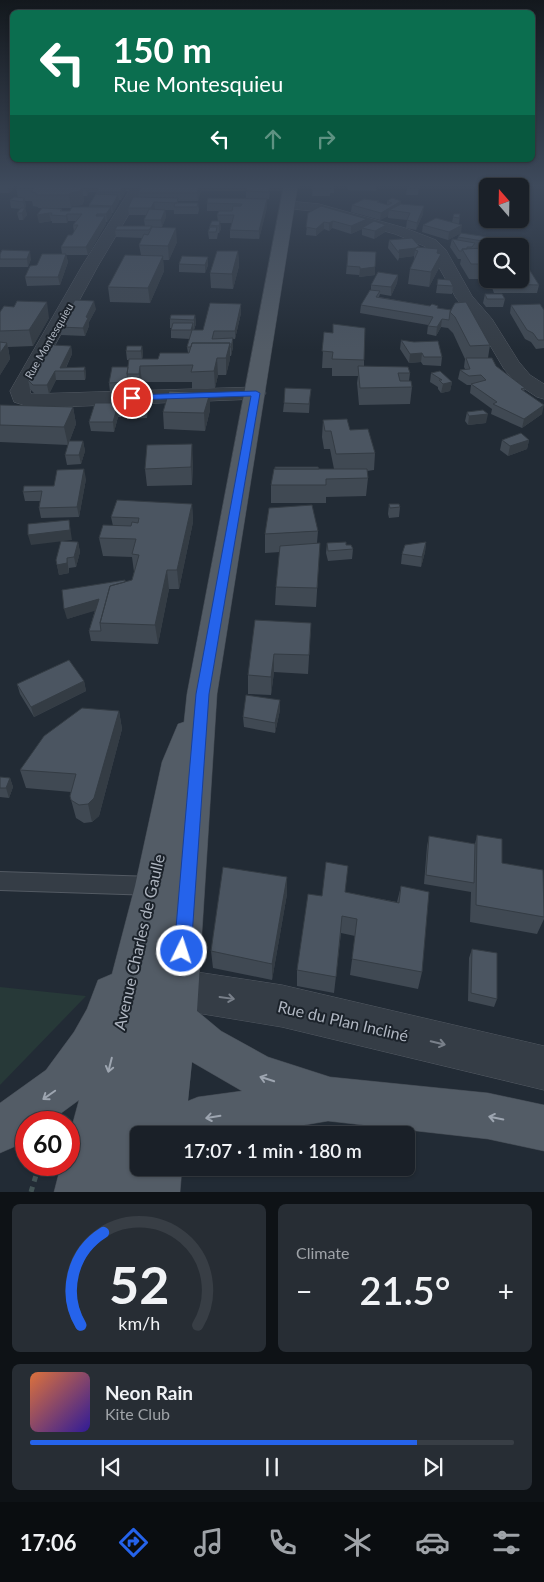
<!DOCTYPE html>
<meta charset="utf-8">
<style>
body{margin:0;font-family:Lato,sans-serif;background:#272d34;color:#f1f3f6;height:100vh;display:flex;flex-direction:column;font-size:19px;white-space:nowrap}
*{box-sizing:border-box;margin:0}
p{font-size:16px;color:#9fa3a8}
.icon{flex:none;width:28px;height:28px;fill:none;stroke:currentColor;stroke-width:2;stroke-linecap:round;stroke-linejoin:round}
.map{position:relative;height:1192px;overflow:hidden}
.sheet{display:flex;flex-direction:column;gap:12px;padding:12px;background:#0e1216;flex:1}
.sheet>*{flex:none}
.hud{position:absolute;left:10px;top:10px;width:525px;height:152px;border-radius:8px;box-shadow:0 1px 4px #0004,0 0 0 1px #383e45;background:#0b6e4f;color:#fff;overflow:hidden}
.needle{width:32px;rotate:340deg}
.controls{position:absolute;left:479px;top:178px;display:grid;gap:10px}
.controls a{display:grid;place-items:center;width:50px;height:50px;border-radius:8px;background:#1a2028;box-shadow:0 1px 4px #0004,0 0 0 1px #383e45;font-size:25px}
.speed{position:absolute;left:15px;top:1111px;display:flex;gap:10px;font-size:25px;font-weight:700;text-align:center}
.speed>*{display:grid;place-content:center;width:65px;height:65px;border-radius:50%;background:#1a2028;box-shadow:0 1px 4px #0004,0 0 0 1px #383e45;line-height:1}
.speed .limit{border:8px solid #d22;background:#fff;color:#111}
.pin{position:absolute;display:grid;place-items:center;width:42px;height:42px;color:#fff;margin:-21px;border:2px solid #fff;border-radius:50%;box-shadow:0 1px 5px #0007}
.me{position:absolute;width:55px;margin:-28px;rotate:4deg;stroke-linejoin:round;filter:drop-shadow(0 0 4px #0008)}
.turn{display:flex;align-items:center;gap:18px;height:105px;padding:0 20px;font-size:22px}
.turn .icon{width:65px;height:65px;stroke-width:2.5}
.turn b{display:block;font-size:35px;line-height:42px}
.lanes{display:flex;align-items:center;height:48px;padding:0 20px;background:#0003;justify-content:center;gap:25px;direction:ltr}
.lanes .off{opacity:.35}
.big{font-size:38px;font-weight:600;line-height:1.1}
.sheet .widget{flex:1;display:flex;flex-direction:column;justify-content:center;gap:8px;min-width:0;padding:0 18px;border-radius:8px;background:#272d34}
.sheet .dial{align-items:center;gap:0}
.dial svg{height:130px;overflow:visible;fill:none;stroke:#383e45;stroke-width:7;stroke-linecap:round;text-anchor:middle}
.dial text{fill:#f1f3f6;stroke:none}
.song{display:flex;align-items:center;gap:15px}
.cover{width:60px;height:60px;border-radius:8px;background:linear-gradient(135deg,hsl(20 70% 55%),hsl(250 70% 35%))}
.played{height:5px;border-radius:2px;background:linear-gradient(90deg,#2563eb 80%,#383e45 80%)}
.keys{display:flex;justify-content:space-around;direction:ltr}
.heat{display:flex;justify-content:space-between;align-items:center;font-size:28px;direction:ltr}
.sheet .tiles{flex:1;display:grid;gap:12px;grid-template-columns:1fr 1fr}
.widget:last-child{grid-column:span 2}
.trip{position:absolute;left:130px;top:1126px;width:285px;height:50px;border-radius:8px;background:#1a2028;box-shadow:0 1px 4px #0004,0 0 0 1px #383e45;font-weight:600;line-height:50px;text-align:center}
.menu{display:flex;height:80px;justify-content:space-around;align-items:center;background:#0a0d10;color:#9fa3a8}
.menu .icon{width:35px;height:35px}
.menu .on{color:#2563eb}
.menu b{font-size:22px;color:#f1f3f6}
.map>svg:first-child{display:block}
</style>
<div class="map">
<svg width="544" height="1192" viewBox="0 0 544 1192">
<rect width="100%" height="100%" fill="#222b35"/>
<path fill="#273938" d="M0,987L86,996L0,1085Z"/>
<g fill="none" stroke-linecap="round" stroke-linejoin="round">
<defs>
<path id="service" d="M141,186L145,188L144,190L70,191L66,189L70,187Z
M0,872L154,877L161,879L164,886L161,893L154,895L0,890Z"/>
<path id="minor" d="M145,184H295L297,186L290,190L149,191L141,194L98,266L30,391L31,394L256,387L263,389L266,393L263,397L256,399L33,408L14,402L10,391L82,266L131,188Z
M288,201L319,204L405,228L436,240L446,250L472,296L492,319L519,362L530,375L544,384V399L537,397L516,383L504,369L478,325L456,298L431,253L424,246L395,234L313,211L283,208L281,205L283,202Z
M168,957L182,963L190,971L282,985L544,1046V1090L282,1027L179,1010C162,1003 155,994 148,977L154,963Z"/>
<path id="primary" d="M284,184H298L217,694L197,1011L221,1031L268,1057L330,1077L488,1093L544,1105V1151L488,1139L328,1121L245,1135H139V1168H182L180,1192H54L61,1165H69V1137L79,1100L49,1122H26V1139L16,1146L0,1153V1103L46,1070L74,1032L87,1009L98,980L112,974L135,886L162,762L178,724L184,722L187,694ZM192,1062L242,1091L198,1097L188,1101Z"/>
</defs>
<use href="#service" stroke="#535a63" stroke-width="2"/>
<use href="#minor" stroke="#535a63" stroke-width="1"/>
<use href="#primary" stroke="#3f464f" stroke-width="1"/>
<path stroke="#435456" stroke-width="5" stroke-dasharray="5.5 5.5" stroke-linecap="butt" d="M31,1192L39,1165"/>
<use href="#service" fill="#353d46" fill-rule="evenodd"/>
<use href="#minor" fill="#353d46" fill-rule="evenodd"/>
<use href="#primary" fill="#535c66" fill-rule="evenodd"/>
</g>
<path fill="#404953" d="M0,184H12L13,189L9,193H0Z
M76,184H88L89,191L87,196H83L84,201L82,205L72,206L71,208H50L62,209V211H70L89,207V205L96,194V192L126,191L121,200H119V202L113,213H111L112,215L107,222H106V224L88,255H66L68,262L60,285L27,286L25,277L37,265L62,254L61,247L72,235L74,232L73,225L76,221H68L67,223H52V221H51L39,223L42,208H38V207L33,206L32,201H25L26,206L25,208L27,215L23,220H19L17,213L21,209L11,208L10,200L18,198L16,188Z
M243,184H272V185H270V190L269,199L246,198V191L248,185H243Z
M313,184H334V193H330V196H312Z
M348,184H377L376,191L348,190Z
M419,187L418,195H406L407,188Z
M201,190L198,201H178V203H198L199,210L198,214H174V210H165L166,217L162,227L177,242L169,260H163L164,271L150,303L110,302L108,287L141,255L139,245L143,238L116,237L115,230L145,226L144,220L146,215H129L128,208L139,197L138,193Z
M267,199V207L259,239L230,238V230L232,223H220L221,229L219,233H218L217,239H209L208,232L210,225L218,221L217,215L219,211H207V203Z
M379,201V203L387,205V201L401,204L423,214L416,230L406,228L407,220L388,218V216L380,220L351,212L352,205Z
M520,210L529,212L527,219L525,222L513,220L512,225L509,229L485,224L486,217L488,215V219H520Z
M308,213L367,219L366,225L385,232L374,239L362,235V229L351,234L332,228L329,231L324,229L316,236L306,235Z
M454,214H460L459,224L461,233L448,240L422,232L423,225L452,222Z
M458,237L522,244L521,249L529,250L527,258L526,261L520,260V246H488V273H483L482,279H469L460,264L461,259H458L450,247L452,239L457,240Z
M389,240L420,247L437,253L439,268L429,287L408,284L410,269L414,261V256L399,258L398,261L388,248Z
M238,251L239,266L233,289L211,288L210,273Z
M348,251L375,275L359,277V275L346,274Z
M0,254L31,259L28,267H0Z
M208,257V265L205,273L179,272V264Z
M398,275L397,283L391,296L380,294L379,297L430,306H438V308L451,310L490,345L488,358L496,366L525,388L524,392L542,414L522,428L491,414L492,409L470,393L471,385H467L458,379L460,370L465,369L464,367L465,359L453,333L448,328L441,327L436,336L427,334L428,325L360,313L361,305L371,290V285Z
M438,279L453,286L452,294L436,293Z
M492,279H513L539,285L537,293H494L491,285Z
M485,294L505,299L503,307H486L483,303Z
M511,305L544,310V348L536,349L531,342L525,339L510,313Z
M96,309L89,322V326L85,336L61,335L59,327Z
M0,312L49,318L33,346L8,347L10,359L0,375Z
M241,313L235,339H233V347L231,356H230V359L226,375H218L215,388L192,389V382H142L141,390L110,392L109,383L128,367L129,360H127L126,351L142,346L143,355L142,359H158L188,353L187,347L190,339L171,338V328H170V319L195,315L196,324L194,330H203Z
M324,332L364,360V366L410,373L409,381L412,387L410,404L359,405L357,383L358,376H332V368H322Z
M401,340L442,357L441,366L423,365L421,362L409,363L400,349Z
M71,346L72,354L66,368L85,367L86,376L85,380H56L49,394H35L30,389L28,380Z
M431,373L452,382L450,391L441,393L438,389V387L430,382Z
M210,393V410L205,431L164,429L163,412Z
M147,395L148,405L147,418L127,419V417H118L114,432L91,431L89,422L118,403Z
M310,398L309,413L283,412L284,403Z
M0,405L73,407L76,424L68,445L0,442Z
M467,412L486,423L468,425L465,421Z
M323,420L350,430L375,453L374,470L367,471L368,478L366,496L326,497V503H271V485L319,469H334L330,449H324L322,437Z
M502,440H529L527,449L508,456L500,450Z
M83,441L85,451L81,464L67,465L65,455Z
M193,462L192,485L147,486L145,469Z
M86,479L79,517L41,518L39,508L40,501H25L23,492Z
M192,504L193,522L179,589H169L158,644L91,641L89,631L95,610L67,619L125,582L132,580L134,572L132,557L103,556L99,538L113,526L111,517Z
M389,504L400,507L399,517L389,518L388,514Z
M318,531L317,543H320L316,607L275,605L276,587L280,552L265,553V534Z
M78,542L80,552L76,567L69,568V573L59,575L56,560Z
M426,542L425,552L421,567L401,564L402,554Z
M327,543L346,545L353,549L352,559L328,561L326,553Z
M311,623L308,674L274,672L271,695L248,694V675Z
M84,681L86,691L34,717L20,694L17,684Z
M280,700V710L275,733L244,727L243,717Z
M119,711L122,729L99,816L92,822L84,823L76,818L70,796L71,792L26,788L20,770Z
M0,777L10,778L13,787L9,798L0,797Z
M477,835L502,863L544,892V919L537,934L470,922L471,892L424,884L427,846L429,836L475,844Z
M287,877V894L272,980L213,968L211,951Z
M401,886L422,972L418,989L350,975L355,936L341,933L334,993L297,986V970L322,896L345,892L397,902Z
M472,949L497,999L494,1007L468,1001L469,958Z"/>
<path fill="#343c44" d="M10,184H12L13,189L9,193L8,186Z
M75,184H76L77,192L82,187L84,201L82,205L72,206L71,208L69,195Z
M88,184L89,191L87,196L86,189Z
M125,184L126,191L121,200L120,192Z
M200,184L201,190L198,201L197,193Z
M270,184V190L269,199V192Z
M118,195L119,202L113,213L112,206Z
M24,198L26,206L25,209V208L27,215L23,220L22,213L25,209L23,202Z
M267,199V207L259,239V231Z
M401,201V208L389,210L388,216L380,220L381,213Z
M154,202L155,210L152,215L151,208Z
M424,206L423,214L416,230L417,223Z
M111,207L112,215L107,222L106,214Z
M165,210L166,217L162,227L161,220Z
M529,212L527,219L525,222L526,215Z
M49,213L51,221L39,223L37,215Z
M67,214L68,221L67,223L66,216Z
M105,216L106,224L88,255L86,247Z
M367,219L366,227L362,228V229L351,234V226Z
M512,219H513L512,225L509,229L510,221Z
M220,221L221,229L219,233V226Z
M333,221L332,228L329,231V223Z
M324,222V229L316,236V229Z
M386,225L385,232L374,239L375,231Z
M462,225L461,233L448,240L449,232Z
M176,228L177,242L169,260L168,246Z
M421,248L418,251L415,250L414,256L399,258V250Z
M438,249L436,262L441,254L439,268L429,287L431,272Z
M30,251L31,259L28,267L27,259Z
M238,251L239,266L233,289L232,274Z
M66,254L68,262L60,285L58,277Z
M163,256L164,271L150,303L148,288Z
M208,257V265L205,273V265Z
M375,267V275L359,277L360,269Z
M398,275L397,283L391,296V287Z
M94,301L96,309L89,322V326L85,336L83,328L86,317Z
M47,302L49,318L33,346L29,330Z
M241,304V313L235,339V331Z
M195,315L196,324L194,329V320Z
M442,319L441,327L436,336L437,327Z
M193,323L194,332L191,339V330Z
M233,338V347L231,356V347Z
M7,343L10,359L0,375V353Z
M230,343V359L226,375V358Z
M71,346L72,354L64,371L60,368Z
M142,346L143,355L142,360L141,351Z
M422,353L421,362L409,363L410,354Z
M217,358L218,375L215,388L214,371Z
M140,366L142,382L141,390L139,374Z
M85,367L86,376L85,380L84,371Z
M55,371L56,380L49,394L47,385Z
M452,382L450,391L441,393L443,384Z
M210,393V410L205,431L204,413Z
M147,395L148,405L147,418L146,409Z
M544,405L542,414L522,428L524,419Z
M73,407L76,424L68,445L64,427Z
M117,408L118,417L114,432L113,422Z
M488,414L486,423L468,425L469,416Z
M529,440L527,449L508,456L510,446Z
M83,441L85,451L81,464L79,455Z
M192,444L193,462L192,485L191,467Z
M84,469L86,479L79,517L77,507Z
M192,504L193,522L179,589L177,570Z
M69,520L72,540L31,545L28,535Z
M78,542L80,552L76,567L74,557Z
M426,542L425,552L421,567L422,557Z
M67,558L69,573L59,575L57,565Z
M167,570L169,589L158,644L155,625Z
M99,599L101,609L67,619L64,609Z
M274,654V672L271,695V677Z
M84,681L86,691L34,717L31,707Z
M280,700V710L275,733V723Z
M119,711L122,729L99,816L92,822L88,804Z
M10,778L13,787L9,798L6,788Z
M287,877V894L272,980V964Z"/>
<path fill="#4b5561" stroke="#343c44" d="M0,184H10L8,186H0Z
M21,184H75L73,187H82L81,191L70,193L69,195H36V193L31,192L34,188H16Z
M76,184H88L86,189L82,188V187H76Z
M101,184H125L120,192H96Z
M142,184H200L197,193H138Z
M248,184H270L269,192L246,191Z
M313,184H334V186H330V189H312Z
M411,185L419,187V188H407Z
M96,194L118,195L112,206L89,205Z
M14,197L24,198L23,202L10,200Z
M133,197L178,198L177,203L154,202L151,208H128Z
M208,198L267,199L259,231L230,230L234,215H217L219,211H232L233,206H241L242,204L207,203Z
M392,198L401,201L381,213L352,205L364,199L379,201L377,202L388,205L392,203L387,201Z
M175,203H198L197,207H174Z
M401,204L424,206L417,223L407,220L410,213L389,210Z
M321,206L367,219L351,226L333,221L329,223L324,222L316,229L306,227L308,213Z
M72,207H111L106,214H97L96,216H105L86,247H61L68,235H72L78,225H73L82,214H67L66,216L51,215L52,213H49L37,215L42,208L62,209L60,211H70Z
M21,208H25L22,213H17Z
M149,209L165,210L161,220H144Z
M520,210L529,212L526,215L520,214Z
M454,214H460L459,218L453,217Z
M436,218L462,225L449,232L423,225Z
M496,219H512L510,221Z
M212,221H220L219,226L210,225Z
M374,221L386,225L375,231L362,228Z
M117,226H152L149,230H115Z
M152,227L176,228L168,246L139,245L144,234L148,235Z
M210,227H217L216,232H208Z
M461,233L481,236L522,244L520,247L458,237Z
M412,238L420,247H417L416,248L399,250V253L389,240Z
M452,239L475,243L472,247H467V249H462V251H459Z
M417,247L438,249L437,253L441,254L431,272L410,269L418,251L415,250Z
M488,248V258L481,259L485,264H471L462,249Z
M520,249L529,250L528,253L520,252Z
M2,250L30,251L27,259H0V254Z
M217,251H238L232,274L210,273Z
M348,251L376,252L375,267L360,269V267L347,266Z
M42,254H66L58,277H25L30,266L37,265Z
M125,255L163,256L148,288L108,287Z
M182,256L208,257L205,265L179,264Z
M520,269H529L539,285L496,284L494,279H520Z
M378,272L398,275L391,287L371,285Z
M438,279L450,280L453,286L437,285Z
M370,290L380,291L376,297L430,306L432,304L438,306L437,308L451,310L450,312L449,320L442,319L437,327L428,326L433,317L361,305Z
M485,294H502L505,299H487Z
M75,300L94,301L86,317L88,318L83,328L59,327Z
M17,301L47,302L29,330L0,331V312L4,306L14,307Z
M466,302L490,345L470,346L455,317L450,312L455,303Z
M210,303L241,304L235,331H214L212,339L233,338L231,347H230V343H192L191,347H187L192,330H203Z
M540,304L544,310V340H538L533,333L527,330L511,305Z
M171,315H195L194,320L170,319Z
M173,323H193L191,330H171Z
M333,324L365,328L364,360L332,359L333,352L322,351L324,332L333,333Z
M401,340L414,342L438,341L442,357H424L422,353L410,354Z
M0,342L7,343L0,353Z
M50,343H56L54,345L71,346L60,368L85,367L84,371H55L47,385H33L28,380Z
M192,343H230L226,358H217L214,371L191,372L193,365L140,366L139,374H127L129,359H158L160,353H189Z
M127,346H142L141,351H126Z
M466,358H492L496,366L525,388L521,389L544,405L524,419L493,404L497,402L471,384L486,380L481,375L469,376L460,370L470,369Z
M358,366L408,367L410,373H398L400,381H411L412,387L360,388Z
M112,367H128L127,374L128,382L109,383Z
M440,371L452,382L443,384L439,380H442L431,373Z
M285,388L311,389L309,404L284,403Z
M169,391L210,393L204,413L163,412Z
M147,395L146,409L126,410L127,408H117L113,422H89L95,403H118L119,397Z
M0,405L73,407L64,427L0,425Z
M483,410L488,414L469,416L467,412Z
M347,419L350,430L368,429L375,453L336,454L331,431H325L323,420Z
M521,433L529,440L510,446L502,440Z
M69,441H83L79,455H65Z
M192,444L191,467L145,469L147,445Z
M275,467H318L319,469H275Z
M84,469L77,507L39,508L42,491L23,492L24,486H54L57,470Z
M274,469H367L368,478L326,479V485H271Z
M117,500L192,504L177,570H167L155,625L100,623L110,586L132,580L139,555L132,554L136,539L99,538L103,525L131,526L132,522L138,523L139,518L111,517Z
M389,504H399L400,507L390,508Z
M312,505L318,531L265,534L269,508Z
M69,520L70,530L28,535V524Z
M61,541L78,542L74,557L67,558V563L57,565L56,560Z
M346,542V545H351L353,549L328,551L327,543Z
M426,542L422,557L402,554L405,545Z
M320,543L317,588L276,587L280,546Z
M125,580V582L110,586L100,623L101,631H89L99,599L64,609L62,590Z
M255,620L311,623L309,655L274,654L271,677L248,675Z
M69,660L84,681L31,707L17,684Z
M246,695L280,700L275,723L243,717Z
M82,708L119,711L94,798L88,804L79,805L71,800L70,796L76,774L20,770L44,736Z
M0,777L10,778L6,788H0Z
M477,835L502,839V863L543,870L544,917L476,905Z
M429,836L475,844L474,883L426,875Z
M326,862L348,866L345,892L399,903L401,886L429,892L422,972L352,959L357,919L342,916L336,977L297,970L308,894L322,896Z
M223,867L287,877L272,964L211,951Z
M472,949L497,953V999L471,993Z"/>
<defs><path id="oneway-shaft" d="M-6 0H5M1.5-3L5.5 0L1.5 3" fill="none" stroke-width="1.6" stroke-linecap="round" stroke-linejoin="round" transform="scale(1.25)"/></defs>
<g stroke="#79808a">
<use href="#oneway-shaft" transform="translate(227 998) rotate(8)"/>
<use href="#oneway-shaft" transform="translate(438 1043) rotate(13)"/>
</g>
<g stroke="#9da5b0">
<use href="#oneway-shaft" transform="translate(110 1065) rotate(104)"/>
<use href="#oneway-shaft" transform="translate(267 1079) rotate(-162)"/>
<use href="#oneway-shaft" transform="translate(49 1095) rotate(145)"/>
<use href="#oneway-shaft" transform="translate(213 1117) rotate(171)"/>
<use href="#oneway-shaft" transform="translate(496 1118) rotate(-168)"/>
</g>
<linearGradient id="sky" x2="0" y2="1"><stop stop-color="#13181d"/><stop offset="0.53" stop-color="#3e4a5c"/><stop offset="1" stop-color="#3e4a5c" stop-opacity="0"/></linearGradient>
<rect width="544" height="350" fill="url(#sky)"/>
<path fill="#2563eb" stroke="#184099" d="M256,391L260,393L209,694L191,951L188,956L182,959L177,956L174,951L196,694L251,396L132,400L128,398L132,395Z"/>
<g text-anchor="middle" stroke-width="4" stroke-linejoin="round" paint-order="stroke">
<g font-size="11" fill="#b0b7c2" stroke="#1b222a">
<text transform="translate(49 341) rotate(-60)" y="4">Rue Montesquieu</text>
</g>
<g font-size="16" fill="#b0b7c2" stroke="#1b222a">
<text transform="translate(139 942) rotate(-77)" y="6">Avenue Charles de Gaulle</text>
<text transform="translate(343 1021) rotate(13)" y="6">Rue du Plan Incliné</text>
</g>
</g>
</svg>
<div class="controls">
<a><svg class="needle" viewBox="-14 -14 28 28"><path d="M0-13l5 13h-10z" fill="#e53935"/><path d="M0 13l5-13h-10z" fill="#9fa3a8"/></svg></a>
<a><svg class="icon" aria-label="search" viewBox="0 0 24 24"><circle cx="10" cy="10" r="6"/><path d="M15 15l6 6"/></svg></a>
</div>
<div class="speed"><div class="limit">60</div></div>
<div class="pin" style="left:132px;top:398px;background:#d93025"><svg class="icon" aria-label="arrive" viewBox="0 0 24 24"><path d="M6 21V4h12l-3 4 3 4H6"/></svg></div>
<svg class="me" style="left:182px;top:951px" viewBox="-20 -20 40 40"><circle r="17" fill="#2563eb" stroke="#fff" stroke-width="3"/><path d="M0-11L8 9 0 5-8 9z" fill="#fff"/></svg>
<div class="trip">17:07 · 1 min · 180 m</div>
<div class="hud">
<div class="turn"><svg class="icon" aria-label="left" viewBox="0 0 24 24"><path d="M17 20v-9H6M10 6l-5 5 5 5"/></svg><div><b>150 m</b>Rue Montesquieu</div></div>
<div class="lanes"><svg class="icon" aria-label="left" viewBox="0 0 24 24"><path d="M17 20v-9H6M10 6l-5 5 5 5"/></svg><svg class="icon off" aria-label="ahead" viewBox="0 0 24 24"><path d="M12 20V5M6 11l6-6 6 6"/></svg><svg class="icon off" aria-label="right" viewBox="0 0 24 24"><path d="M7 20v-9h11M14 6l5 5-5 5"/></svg></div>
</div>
</div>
<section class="sheet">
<div class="tiles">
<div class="widget dial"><svg viewBox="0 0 100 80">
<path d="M14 69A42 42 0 1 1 86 69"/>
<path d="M14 69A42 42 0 0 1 28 12" stroke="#2563eb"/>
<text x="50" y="56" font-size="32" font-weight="700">52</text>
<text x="50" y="72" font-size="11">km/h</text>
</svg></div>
<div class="widget"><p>Climate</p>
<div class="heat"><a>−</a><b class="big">21.5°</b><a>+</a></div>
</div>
<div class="widget">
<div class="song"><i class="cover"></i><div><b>Neon Rain</b><p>Kite Club</p></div></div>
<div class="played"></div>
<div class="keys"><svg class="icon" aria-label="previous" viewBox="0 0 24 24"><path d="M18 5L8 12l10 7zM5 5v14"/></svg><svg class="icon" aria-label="pause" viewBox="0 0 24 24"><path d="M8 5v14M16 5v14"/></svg><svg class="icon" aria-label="next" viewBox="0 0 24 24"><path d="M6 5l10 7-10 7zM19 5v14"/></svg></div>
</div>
</div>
</section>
<nav class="menu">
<b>17:06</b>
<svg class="icon on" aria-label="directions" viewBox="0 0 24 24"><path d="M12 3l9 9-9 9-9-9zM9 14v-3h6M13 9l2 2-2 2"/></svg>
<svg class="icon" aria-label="music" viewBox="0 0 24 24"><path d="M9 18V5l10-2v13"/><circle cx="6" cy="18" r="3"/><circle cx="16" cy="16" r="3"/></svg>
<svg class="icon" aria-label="phone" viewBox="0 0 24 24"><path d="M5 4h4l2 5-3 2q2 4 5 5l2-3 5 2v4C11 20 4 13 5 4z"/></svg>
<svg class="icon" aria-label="climate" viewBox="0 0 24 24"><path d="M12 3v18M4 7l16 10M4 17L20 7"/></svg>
<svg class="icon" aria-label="car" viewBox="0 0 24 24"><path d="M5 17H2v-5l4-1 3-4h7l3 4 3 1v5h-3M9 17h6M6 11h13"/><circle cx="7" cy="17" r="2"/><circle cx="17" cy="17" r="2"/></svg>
<svg class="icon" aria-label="filters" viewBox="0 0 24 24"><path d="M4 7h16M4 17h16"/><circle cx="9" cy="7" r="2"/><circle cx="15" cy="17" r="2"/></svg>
</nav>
